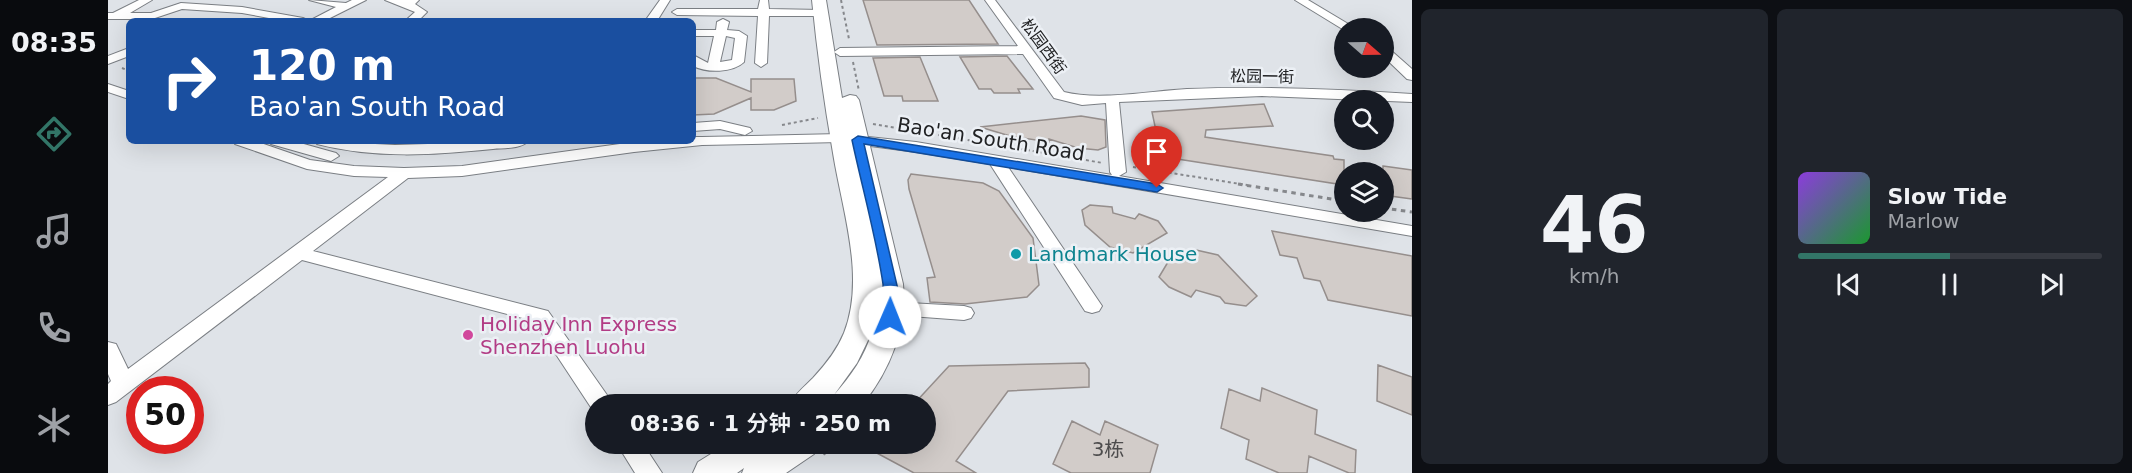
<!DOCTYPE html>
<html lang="zh">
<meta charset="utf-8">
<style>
body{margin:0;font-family:"DejaVu Sans","Noto Sans SC",sans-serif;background:#20242c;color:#f1f3f6;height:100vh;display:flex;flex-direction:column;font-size:22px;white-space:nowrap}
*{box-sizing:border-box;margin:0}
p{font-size:20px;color:#9ea1a6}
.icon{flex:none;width:33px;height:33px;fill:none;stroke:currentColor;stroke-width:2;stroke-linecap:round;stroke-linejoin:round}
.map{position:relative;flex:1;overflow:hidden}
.details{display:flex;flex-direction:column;gap:9px;padding:9px;background:#0d0f14;width:720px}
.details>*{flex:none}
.top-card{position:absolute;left:18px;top:18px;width:570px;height:126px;border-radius:9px;box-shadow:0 6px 24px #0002;background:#1a4fa0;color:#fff;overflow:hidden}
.needle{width:39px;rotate:110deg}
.controls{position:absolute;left:1226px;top:18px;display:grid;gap:12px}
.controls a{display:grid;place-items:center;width:60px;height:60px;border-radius:50%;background:#171b24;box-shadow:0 6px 24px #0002;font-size:30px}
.speed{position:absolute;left:18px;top:376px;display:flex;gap:12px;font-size:30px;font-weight:700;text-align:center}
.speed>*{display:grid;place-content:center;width:78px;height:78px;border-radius:50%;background:#171b24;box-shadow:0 6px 24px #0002;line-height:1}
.speed .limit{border:9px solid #d22;background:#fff;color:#111}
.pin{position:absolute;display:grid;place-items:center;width:51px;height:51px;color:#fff;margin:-62px -26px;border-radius:50% 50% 50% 0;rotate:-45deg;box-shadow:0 0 6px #0007}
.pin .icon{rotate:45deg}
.me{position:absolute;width:66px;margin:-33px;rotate:1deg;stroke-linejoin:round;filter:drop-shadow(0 0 4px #0008)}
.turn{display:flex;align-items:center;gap:21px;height:126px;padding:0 24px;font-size:27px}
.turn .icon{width:78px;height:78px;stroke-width:2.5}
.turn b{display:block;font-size:42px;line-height:51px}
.details .card{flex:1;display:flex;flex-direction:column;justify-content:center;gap:9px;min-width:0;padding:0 21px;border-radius:9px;background:#20242c}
.details .dial{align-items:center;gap:0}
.dial b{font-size:78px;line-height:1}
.song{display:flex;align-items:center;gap:18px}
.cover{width:72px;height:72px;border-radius:9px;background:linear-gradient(135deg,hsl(270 70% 55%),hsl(130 70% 35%))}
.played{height:6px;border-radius:3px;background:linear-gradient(90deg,#327567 50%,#363941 50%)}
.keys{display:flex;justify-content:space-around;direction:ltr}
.details .tiles{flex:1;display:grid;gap:9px;grid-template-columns:repeat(2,1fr)}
.trip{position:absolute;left:477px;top:394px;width:351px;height:60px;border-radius:30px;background:#171b24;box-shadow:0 6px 24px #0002;font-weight:600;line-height:60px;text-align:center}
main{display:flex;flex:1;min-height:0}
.tabs{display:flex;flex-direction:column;width:108px;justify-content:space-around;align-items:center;background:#090b0e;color:#9ea1a6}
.tabs .icon{width:42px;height:42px}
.tabs .active{color:#327567}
.tabs b{font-size:27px;color:#f1f3f6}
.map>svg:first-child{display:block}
</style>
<main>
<nav class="tabs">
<b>08:35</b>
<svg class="icon active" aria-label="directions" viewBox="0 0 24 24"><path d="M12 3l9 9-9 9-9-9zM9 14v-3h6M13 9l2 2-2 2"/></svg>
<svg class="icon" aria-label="music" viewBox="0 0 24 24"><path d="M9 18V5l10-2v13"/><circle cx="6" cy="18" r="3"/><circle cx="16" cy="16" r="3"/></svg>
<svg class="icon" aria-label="phone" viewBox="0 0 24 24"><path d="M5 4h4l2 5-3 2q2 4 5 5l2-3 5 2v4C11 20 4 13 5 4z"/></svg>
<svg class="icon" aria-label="climate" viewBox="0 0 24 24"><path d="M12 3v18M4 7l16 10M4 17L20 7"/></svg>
</nav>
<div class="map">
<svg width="1304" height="473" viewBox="0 0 1304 473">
<rect width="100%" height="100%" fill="#dfe3e8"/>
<path fill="#d2ccc9" stroke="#958e8c" stroke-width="1.5" d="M755,0H861L890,44L769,45Z
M899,56L925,89H910L912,93H886L883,89H871L852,57Z
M812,57L830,101H795L794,96H776L765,58Z
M585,78H608L643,92V79H686L688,101L666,110H643V98L606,114L585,115Z
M1156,104L1165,126L1098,130L1097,137L1225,156L1226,159L1236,160V185L1063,158L1052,150L1044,112Z
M973,116L997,120L998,147L990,150L970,148L941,139V142L902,136L872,127Z
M1275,166L1304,170V199L1275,195Z
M803,174L875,183L891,191L925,238L931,285L919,297L857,304L822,302L819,278L827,277L801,189L800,180Z
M982,205L1004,207L1005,213L1027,219L1031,214L1050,221L1059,233L1025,253L1002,247L977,225L974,210Z
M1164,231L1304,256V316L1220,300L1212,281L1196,278L1189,258L1172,255Z
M1088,250L1110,255L1149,296L1138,306L1117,303L1112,297L1088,290L1083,297L1061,287L1051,277L1063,257Z
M977,363L981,369V387L900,391L848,461L868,473H806L752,444H818V405H805L841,366Z
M1270,365L1304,377V415L1269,401Z
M1154,388L1209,410L1207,434L1248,450L1247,473H1241L1201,456L1199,473H1171L1138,459L1141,440L1113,428L1121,389L1152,401Z
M964,421L992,435L997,421L1050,445L1042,473H963L945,464Z"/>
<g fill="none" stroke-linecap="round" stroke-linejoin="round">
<defs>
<path id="minor" d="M31,0H44L22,13H43L73,3L134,7L195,18L201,21H177L134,13L74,9L44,19H0V13H5Z
M201,0L238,3L244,0H258L216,21H201L228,7Z
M277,0H311L307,4L319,12L310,21H297L307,12Z
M552,0H562L549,21H537Z
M652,0H660L661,9L713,10L718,13L713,16H661L659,63L653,67L647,63L650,16L569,15L564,12L569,9H650Z
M877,0H887L956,92C991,101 1042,91 1079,89C1154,86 1229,89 1304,94V102L1154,96L1011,102L1018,172L1011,176L1304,226V236L900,167L994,306L991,311L984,313L977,311L882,164L808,152L732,142L594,145L526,152L354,176L300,178L205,251L440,311L506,405H488V412H486L426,321L194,260L8,402L0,405V384L3,381L0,374V342L8,344L20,369L280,177L246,176L199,169L127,144L125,141H147L202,160L246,166L296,168L354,166L526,142L585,141V137H594L732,134L808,142L1004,175L1002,172L998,103L974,105L946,98L915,54L732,56L726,52L732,48L910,46Z
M1187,0H1200L1247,28L1236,30Z
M615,19L621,22L619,30L631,31L639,36L636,62C624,73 599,73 585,66V55L600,63L606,36H585V30H608L609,22ZM618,36L627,38L624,60L612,62Z
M1275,46L1279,47L1304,69V80L1299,79L1275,56Z
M21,48V56L0,64V56Z
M0,84L21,91V99L0,92Z
M612,121L642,128L644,131L637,135L612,129L585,131V123Z
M161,141H185L228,153L231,156L223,161L163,144Z
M207,141L287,145L420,141C414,149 395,148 385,149C326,155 267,159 209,144Z
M782,302L856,306L863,308L866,313L863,318L856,320L775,314L772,309L775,304Z
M509,444H535L554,473H527Z"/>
<path id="major" d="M704,0H718L734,98L742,95L748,96L751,100L795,284C799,328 782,371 754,405H720L725,396L717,405H681C687,394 696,387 705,378C718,364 729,350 736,333C758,277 734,210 725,153C716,102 709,51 704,0ZM764,332C757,356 743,376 726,395L749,363Z
M619,444H662L660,449L667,444H710L706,454L678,473H634L636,468L629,473H585L590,462Z"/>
</defs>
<use href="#minor" stroke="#7b7f84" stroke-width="2"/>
<use href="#major" stroke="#7b7f84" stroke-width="2"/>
<path stroke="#86888c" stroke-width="2" stroke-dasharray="3 3" stroke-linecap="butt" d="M733,0L741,39
M745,62L751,91
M14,68L21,71
M765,124L995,163
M674,125L710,118
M1025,167L1139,185"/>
<path stroke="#86888c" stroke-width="3" stroke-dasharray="4.5 4.5" stroke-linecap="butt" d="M1130,184L1236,201
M1275,208L1304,212"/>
<path stroke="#86888c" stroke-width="4" stroke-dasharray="6 6" stroke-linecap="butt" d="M715,454L728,444"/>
<use href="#minor" fill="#fff" fill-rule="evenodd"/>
<use href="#major" fill="#fff" fill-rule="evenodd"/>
</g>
<path fill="#1a73e8" stroke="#114b97" stroke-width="1.5" d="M750,136L1049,184L1055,188L1049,192L756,144L791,294L787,321H776C771,311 776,295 775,284C768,236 754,187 744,140Z"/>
<circle fill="#0f9aa8" stroke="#ecf0f5" stroke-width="2" cx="908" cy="254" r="6"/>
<circle fill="#d1479c" stroke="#ecf0f5" stroke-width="2" cx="360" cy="335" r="6"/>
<g text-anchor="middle" stroke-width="5" stroke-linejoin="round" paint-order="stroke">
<g font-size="16" fill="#212224" stroke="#ecf0f5">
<text transform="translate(936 46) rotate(54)" y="6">松园西街</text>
<text transform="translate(1154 76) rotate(1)" y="6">松园一街</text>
</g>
<g font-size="20" fill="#212224" stroke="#ecf0f5">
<text transform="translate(883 139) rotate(9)" y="7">Bao'an South Road</text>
</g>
<g font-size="20" fill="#0d838f" stroke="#ecf0f5" text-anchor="start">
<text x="920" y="261">Landmark House</text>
</g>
<g font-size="20" fill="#b23c85" stroke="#ecf0f5" text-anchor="start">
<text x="372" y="331">Holiday Inn Express<tspan x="372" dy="23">Shenzhen Luohu</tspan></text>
</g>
<g font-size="20" fill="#4d4c4d">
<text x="1000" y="456">3栋</text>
</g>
</g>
</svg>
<div class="controls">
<a><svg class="needle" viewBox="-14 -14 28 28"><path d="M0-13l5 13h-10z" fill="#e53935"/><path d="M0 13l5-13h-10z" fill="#9ea1a6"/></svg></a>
<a><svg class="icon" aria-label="search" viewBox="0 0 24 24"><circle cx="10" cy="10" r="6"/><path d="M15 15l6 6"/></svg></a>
<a><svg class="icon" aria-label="layers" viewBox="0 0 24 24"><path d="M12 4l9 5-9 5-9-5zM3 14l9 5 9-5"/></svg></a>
</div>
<div class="speed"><div class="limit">50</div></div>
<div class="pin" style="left:1049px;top:188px;background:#d93025"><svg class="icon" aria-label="arrive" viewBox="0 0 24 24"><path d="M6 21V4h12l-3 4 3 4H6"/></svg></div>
<svg class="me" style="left:782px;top:317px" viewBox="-20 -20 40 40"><circle r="19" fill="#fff"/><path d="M0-13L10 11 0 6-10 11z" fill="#1a73e8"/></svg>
<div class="trip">08:36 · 1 分钟 · 250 m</div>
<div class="top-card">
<div class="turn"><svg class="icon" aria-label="right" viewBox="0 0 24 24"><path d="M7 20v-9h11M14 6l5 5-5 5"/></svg><div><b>120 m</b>Bao'an South Road</div></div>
</div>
</div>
<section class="details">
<div class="tiles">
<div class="card dial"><b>46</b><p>km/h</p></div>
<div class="card">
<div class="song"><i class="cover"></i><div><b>Slow Tide</b><p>Marlow</p></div></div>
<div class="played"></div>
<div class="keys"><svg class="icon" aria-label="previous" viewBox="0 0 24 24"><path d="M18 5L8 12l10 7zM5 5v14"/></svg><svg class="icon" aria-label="pause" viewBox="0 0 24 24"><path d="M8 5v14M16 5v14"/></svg><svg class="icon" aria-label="next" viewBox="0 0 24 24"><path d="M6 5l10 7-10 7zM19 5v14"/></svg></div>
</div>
</div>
</section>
</main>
